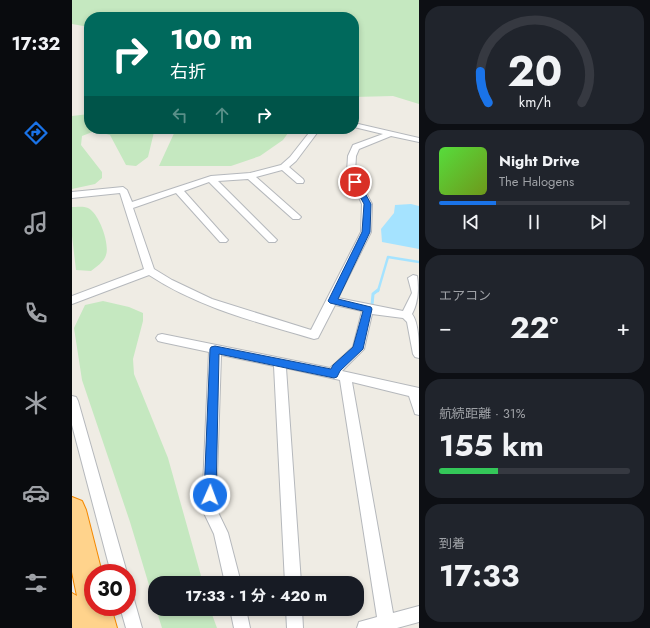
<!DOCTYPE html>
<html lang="ja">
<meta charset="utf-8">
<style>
body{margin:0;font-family:Jost,"Noto Sans JP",sans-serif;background:#20242c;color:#f1f3f6;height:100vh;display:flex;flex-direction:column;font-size:15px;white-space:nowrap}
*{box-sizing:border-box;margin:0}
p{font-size:13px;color:#9ea1a6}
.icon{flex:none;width:22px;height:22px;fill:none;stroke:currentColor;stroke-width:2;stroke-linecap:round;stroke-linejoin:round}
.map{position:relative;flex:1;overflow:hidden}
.sheet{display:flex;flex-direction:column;gap:6px;padding:6px;background:#0d0f14;width:231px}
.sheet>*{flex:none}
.top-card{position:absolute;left:12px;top:12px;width:275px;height:122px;border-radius:16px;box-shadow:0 2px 6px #0003;background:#00695c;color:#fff;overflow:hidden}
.speed{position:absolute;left:12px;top:564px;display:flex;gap:8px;font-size:20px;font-weight:700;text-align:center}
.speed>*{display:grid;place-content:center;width:52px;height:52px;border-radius:50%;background:#171b24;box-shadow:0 2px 6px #0003;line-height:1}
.speed .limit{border:6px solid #d22;background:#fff;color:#111}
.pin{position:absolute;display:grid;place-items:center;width:34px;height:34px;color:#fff;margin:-17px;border:2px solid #fff;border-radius:50%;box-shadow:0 1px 4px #0007}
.me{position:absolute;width:44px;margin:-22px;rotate:2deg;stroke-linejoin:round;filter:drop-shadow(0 0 3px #0008)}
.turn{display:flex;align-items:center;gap:14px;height:84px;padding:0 20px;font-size:18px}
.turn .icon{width:52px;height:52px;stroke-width:2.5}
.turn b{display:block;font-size:28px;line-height:34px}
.lanes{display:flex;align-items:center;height:38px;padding:0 20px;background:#0003;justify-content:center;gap:20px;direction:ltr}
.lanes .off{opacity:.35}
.big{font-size:30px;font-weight:700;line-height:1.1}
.sheet .widget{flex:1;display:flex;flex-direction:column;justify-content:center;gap:6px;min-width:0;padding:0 14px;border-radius:16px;background:#20242c}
.sheet .dial{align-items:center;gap:0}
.dial svg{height:104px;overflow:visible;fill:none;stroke:#363941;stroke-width:7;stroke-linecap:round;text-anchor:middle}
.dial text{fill:#f1f3f6;stroke:none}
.song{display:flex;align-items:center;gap:12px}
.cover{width:48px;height:48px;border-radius:6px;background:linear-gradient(135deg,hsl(110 70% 55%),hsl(80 70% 35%))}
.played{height:4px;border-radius:2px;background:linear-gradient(90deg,#1a73e8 30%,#363941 30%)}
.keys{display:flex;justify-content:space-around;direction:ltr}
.heat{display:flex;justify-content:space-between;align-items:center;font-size:22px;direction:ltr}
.charge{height:6px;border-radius:3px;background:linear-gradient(90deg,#34c759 31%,#363941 0)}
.trip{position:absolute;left:76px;top:576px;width:216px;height:40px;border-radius:16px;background:#171b24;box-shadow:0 2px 6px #0003;font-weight:700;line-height:40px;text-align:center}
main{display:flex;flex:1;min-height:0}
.tab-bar{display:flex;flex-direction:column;width:72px;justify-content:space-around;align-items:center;background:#090b0e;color:#9ea1a6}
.tab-bar .icon{width:28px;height:28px}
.tab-bar .current{color:#1a73e8}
.tab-bar b{font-size:18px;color:#f1f3f6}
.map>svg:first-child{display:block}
</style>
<main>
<nav class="tab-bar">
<b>17:32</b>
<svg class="icon current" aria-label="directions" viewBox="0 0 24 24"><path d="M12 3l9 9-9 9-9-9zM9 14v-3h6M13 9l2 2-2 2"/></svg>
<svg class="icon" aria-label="music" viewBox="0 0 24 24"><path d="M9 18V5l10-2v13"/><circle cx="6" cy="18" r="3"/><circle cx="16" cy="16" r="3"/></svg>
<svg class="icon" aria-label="phone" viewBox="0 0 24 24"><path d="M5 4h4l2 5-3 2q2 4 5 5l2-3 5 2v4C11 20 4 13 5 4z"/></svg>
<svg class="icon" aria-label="climate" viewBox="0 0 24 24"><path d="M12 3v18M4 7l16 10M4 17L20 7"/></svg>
<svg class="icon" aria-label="car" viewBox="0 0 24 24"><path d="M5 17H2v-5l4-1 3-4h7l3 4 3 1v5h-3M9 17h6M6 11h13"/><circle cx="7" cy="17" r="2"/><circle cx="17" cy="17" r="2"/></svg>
<svg class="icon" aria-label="filters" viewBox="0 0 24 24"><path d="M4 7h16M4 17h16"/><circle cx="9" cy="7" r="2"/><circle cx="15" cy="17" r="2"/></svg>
</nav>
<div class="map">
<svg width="347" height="628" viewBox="0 0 347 628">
<rect width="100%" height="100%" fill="#efece4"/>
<path fill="#c5e8c0" d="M0,0H347V104L321,96L282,97V17H17V27L0,24Z
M17,114V129H77L82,132L76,157L64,166L54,165L38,135L23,131L10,136L9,145L30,172V178L23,184L0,189V116Z
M104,129H219L211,140L188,156L159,166H87Z
M0,207C4,207 12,206 16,208C27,213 38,244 34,255C32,262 24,267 19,271L4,270L0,236Z
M31,301L57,307L71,313V321L61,359L62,374L96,458L131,583H83V605L58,522L10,380L2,328L13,305Z
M84,609H138L145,628H90Z"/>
<path fill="#a5e3ff" d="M339,204L347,206V249L310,242L309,229L322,213L323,205Z"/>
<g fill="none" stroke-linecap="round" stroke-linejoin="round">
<path stroke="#a5e3ff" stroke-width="2.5" d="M306,291L316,257L347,262"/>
<path stroke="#a5e3ff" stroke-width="3" d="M300,305L301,294L306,290"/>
<defs>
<path id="street" d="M282,123L347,138V142L319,136L287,149L284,156L283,172L300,204L299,232L266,298L331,311L340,293L336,278L341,275L345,276C347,288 346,303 340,314C347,323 347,345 347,358L343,357L341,354L335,322L331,318L300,314L292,349L270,371L347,388V415L343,414L337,396L280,382L321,613L347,606V622L325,628H285L287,622L305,617L268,380L214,368L229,583H213L202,366L149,355L144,508L156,533L169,583H153L142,534L130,509L137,352L90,342L86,341L84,338L86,335L90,334L258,368L281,347L290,311L263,305L246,338L242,339C185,322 127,308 77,275L0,304V296L72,269L48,193L0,198V192L51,187L55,190L60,202L139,176L178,173L209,165L218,157L240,129H248L224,161L217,167L231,179L232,181L231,183H225L210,170L184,177L227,215L229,217L227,219H221L176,179L146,181L205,240L203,242H197L137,182L112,191L154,238L156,240L154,242H148L104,193L61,208L82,269L100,280L140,299L239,330L289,232L290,204L275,172L276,156L281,145L311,134L282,127Z
M0,396L4,397L6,401L55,573H39L0,425Z
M55,594L61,596L70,628H54L48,607H55Z
M158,609H174L178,628H162Z
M214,609H230L231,628H215Z"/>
<path id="highway" d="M0,497L10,501L14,510L30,573H21V607H39L45,628H0V593L5,596L0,572Z"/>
</defs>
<use href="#street" stroke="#b5b8bc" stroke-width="2"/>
<use href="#highway" stroke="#f48800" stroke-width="2"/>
<use href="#street" fill="#fff" fill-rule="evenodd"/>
<use href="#highway" fill="#ffd38c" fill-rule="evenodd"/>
</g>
<path fill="#1a73e8" stroke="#114b97" d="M283,180L287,182L299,204L298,232L266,299L299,307L300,309L291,349L268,371L265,377L262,378L147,354L144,495L142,499L138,500L134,499L132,495L138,349L139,347L143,346L259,369L261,365L281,347L291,311L258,303L256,301L290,232L292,204L280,182Z"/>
</svg>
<div class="speed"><div class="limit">30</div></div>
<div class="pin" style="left:283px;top:182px;background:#d93025"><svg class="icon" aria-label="arrive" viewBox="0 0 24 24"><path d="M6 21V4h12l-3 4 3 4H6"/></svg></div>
<svg class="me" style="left:138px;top:495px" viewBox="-20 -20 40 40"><circle r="17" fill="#1a73e8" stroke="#fff" stroke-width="3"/><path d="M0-11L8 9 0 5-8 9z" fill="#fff"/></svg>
<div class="trip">17:33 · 1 分 · 420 m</div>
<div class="top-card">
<div class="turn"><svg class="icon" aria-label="right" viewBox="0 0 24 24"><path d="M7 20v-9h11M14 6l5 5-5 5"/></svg><div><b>100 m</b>右折</div></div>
<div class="lanes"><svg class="icon off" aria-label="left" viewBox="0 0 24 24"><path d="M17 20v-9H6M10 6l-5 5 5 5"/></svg><svg class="icon off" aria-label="ahead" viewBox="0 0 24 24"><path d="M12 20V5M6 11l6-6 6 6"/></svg><svg class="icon" aria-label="right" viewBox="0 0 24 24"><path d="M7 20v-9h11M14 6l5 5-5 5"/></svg></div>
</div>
</div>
<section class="sheet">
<div class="widget dial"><svg viewBox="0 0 100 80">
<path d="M14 69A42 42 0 1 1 86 69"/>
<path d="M14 69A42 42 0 0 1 8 45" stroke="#1a73e8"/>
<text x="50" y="56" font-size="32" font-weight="700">20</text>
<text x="50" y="72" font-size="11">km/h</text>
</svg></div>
<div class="widget">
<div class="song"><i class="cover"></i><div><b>Night Drive</b><p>The Halogens</p></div></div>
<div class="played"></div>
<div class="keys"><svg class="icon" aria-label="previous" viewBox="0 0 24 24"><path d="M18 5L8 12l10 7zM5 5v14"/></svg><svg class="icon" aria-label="pause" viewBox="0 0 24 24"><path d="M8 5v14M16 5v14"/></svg><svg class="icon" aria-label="next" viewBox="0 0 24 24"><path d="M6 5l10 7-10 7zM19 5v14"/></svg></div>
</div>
<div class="widget"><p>エアコン</p>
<div class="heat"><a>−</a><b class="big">22°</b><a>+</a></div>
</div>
<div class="widget"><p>航続距離 · 31%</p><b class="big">155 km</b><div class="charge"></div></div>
<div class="widget"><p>到着</p><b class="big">17:33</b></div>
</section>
</main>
